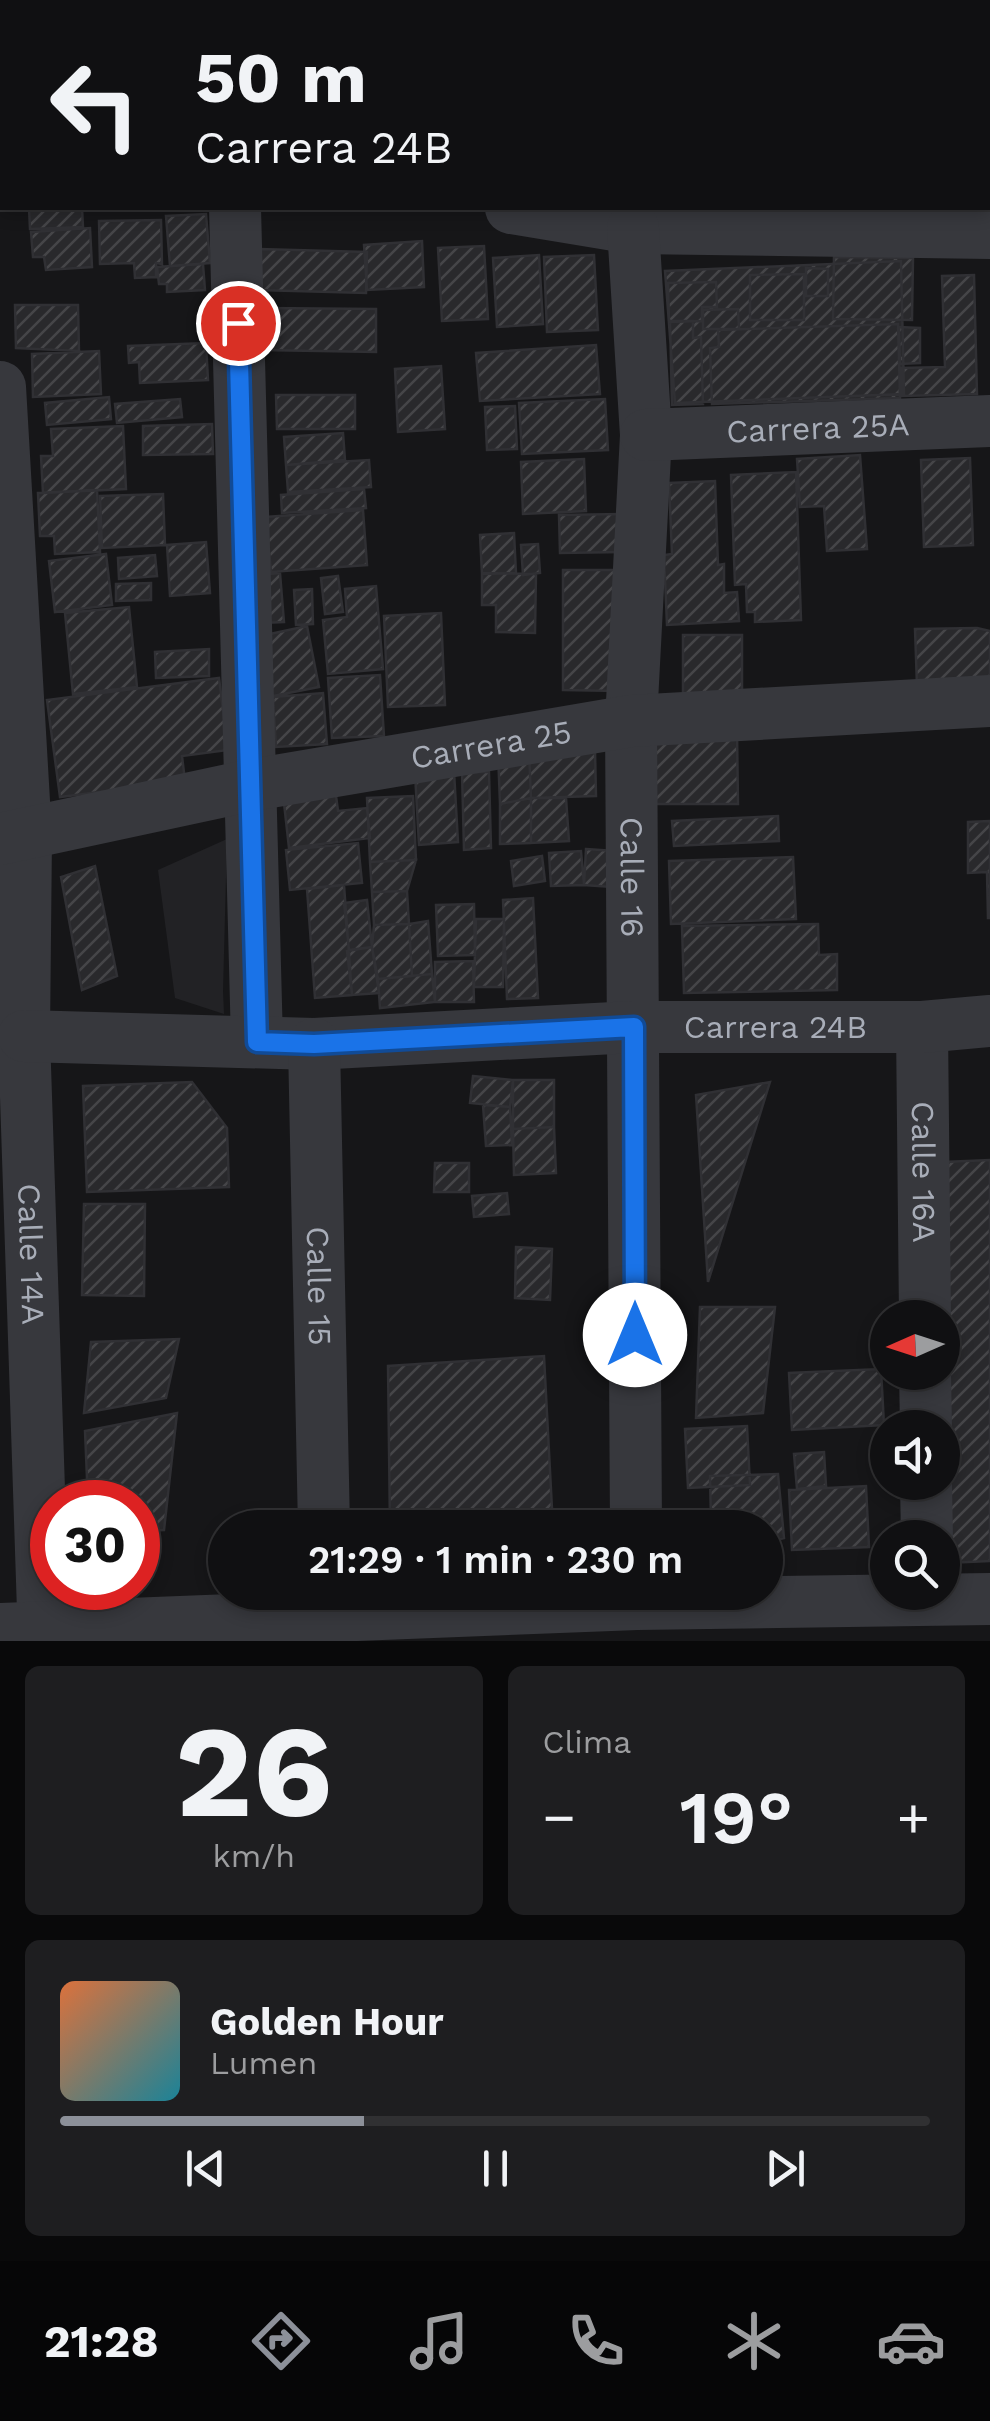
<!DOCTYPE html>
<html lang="es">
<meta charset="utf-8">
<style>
body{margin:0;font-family:"Work Sans",sans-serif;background:#1e1e20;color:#f1f3f6;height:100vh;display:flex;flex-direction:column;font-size:38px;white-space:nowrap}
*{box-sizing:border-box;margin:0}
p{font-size:32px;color:#9c9d9f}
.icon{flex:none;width:55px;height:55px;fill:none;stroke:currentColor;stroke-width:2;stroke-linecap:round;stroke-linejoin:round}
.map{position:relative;height:1641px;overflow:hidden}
.details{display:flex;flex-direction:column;gap:25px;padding:25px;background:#09090a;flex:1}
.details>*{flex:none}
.guide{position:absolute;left:0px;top:0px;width:990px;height:210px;box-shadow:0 5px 15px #0003,0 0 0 2px #303032;background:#101012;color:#f1f3f6;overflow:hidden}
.needle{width:65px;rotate:267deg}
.buttons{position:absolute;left:870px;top:1300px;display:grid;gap:20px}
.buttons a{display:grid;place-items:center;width:90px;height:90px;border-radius:50%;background:#101012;box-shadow:0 5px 15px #0003,0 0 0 2px #303032;font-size:50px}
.speed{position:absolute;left:30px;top:1480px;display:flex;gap:20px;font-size:50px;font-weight:700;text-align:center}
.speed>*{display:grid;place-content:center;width:130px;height:130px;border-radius:50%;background:#101012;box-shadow:0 5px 15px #0003,0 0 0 2px #303032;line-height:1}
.speed .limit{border:15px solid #d22;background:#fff;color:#111}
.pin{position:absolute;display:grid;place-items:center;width:85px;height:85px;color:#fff;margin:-42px;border:5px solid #fff;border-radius:50%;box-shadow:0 2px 10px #0007}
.me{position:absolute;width:110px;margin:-55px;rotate:0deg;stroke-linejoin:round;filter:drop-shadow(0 0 8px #0008)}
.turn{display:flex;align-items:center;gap:35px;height:210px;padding:0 30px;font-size:45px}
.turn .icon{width:130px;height:130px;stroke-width:2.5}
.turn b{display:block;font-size:70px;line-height:85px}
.big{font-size:75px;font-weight:600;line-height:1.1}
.details .card{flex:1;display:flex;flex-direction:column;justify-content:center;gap:15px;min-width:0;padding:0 35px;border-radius:15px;background:#1e1e20}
.details .dial{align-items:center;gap:0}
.dial b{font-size:130px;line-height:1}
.song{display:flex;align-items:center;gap:30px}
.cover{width:120px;height:120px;border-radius:15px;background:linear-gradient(135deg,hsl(20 70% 55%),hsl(190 70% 35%))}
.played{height:10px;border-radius:5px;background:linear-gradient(90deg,#8c9099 35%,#303032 35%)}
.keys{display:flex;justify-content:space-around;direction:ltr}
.heat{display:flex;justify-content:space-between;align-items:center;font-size:55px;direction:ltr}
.details .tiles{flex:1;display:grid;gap:25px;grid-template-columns:1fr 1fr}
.card:last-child{grid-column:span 2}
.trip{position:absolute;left:208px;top:1510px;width:575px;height:100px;border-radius:50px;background:#101012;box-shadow:0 5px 15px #0003,0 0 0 2px #303032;font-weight:600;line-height:100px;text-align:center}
.tabs{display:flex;height:160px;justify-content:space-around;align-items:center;background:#060607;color:#9c9d9f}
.tabs .icon{width:70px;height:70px}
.tabs .selected{color:#8c9099}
.tabs b{font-size:45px;color:#f1f3f6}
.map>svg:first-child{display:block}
</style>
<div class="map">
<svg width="990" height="1641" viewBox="0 0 990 1641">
<defs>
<pattern id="building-hatch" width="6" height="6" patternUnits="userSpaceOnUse" patternTransform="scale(2.5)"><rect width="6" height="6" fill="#29292c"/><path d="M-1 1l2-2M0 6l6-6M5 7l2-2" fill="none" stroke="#454548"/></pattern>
</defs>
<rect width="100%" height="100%" fill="#161618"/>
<path fill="#222225" d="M227,839L223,991L224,1014L175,998L158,870Z"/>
<path fill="url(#building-hatch)" stroke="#303034" stroke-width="2.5" d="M29,208H82L83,227L30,229Z
M206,214L210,263L170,266L166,216Z
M161,220L162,264L156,263V277L135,278L134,263L100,264L99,221Z
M90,228L92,267L46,270L44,257H33L31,232Z
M422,241L424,287L367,290L364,245Z
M484,246L488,319L442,321L438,248Z
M259,249L367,252L366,293L258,290Z
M539,255L543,324L497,327L493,258Z
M594,255L598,330L547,332L544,257Z
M834,257L913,258L912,320L833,319Z
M901,261L904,394L675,403L665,271Z
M203,264L205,290L167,292V284H159L157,267Z
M806,268L828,269V296H806Z
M804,274V320H750V275Z
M974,275L977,394L902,396L901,368L945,367L942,276Z
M716,282L717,307H702V321L669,322L668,283Z
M15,305H78L79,351L16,348Z
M263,308L376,309V352L262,350Z
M738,309L739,329H703V310Z
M670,321H693V338L701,337L703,404L672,405Z
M898,324L900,398L712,404L710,348L719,347L718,330Z
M899,327L920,328V363L900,364Z
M206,343L208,380L140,383L139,362L129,363L128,346Z
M596,345L600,394L480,401L476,353Z
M99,351L101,394L33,397L32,354Z
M441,366L445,429L398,432L395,369Z
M276,395H355V429H277Z
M109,397L111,419L47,425L45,403Z
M180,399L182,417L117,423L115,404Z
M605,399L608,450L522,454L519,403Z
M515,406L517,449L487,450L485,407Z
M212,424L213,454L143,455V426Z
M123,426L126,489L43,493L41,456H53L51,429Z
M343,433L345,460L286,465L284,437Z
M860,455L867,549L827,551L824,506L800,507L797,459Z
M970,458L973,545L924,547L921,460Z
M584,459L586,511L523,514L521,462Z
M369,460L371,487L288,492L286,465Z
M796,472L801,620L755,622V612H747L746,584L735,585L731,475Z
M715,481L718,565L724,564V593L737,592L739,621L667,625L664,555L672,554L669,483Z
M364,489L366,508L282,513L281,495Z
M97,490L100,552L55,554L54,536H40L38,493Z
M163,494L165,545L102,548L100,496Z
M363,510L367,565L271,572L266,517Z
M622,514V552L560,553L559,515Z
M514,533L516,573L482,574L480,535Z
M206,542L210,593L170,596L167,545Z
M538,544L540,573L523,575L521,545Z
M106,554L112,605L55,612L49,561Z
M155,555L157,576L119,579L118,558Z
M563,570H618V691L563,690Z
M280,573L284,622L262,623L258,575Z
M482,573L536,574L535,633L496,632V605H482Z
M338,576L343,612L325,614L321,578Z
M151,583V600L116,601V584Z
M376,586L383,669L328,674L323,620L347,617L345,589Z
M312,589L313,624L296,625L294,590Z
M129,607L137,687L73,694L65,613Z
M441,613L445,705L388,707L384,616Z
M307,626L319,687L268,697L256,637Z
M977,628L990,631V685L917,686L915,629Z
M683,635H742V701H683Z
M209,649V676L156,678L155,652Z
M380,675L384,736L332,738L328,678Z
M219,678L228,750L182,756L185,781L60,797L47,700Z
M323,693L327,744L276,747L273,697Z
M737,731L738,804H656L655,732Z
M595,750L596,796L531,798L529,752Z
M498,752H529L531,798L500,804Z
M454,771L458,842L419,845L415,773Z
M462,772H489L491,848L464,850Z
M335,788L338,811L367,808L370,838L289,848L283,794Z
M413,796L416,860L370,862L367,798Z
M531,798V843L500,844V804Z
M531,798H566L569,841L531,843Z
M778,816L779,841L674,846L672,821Z
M990,821V918H988L987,872L968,873V822Z
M358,843L362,883L290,890L286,850Z
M586,849L614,851L612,887L584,885Z
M581,851L584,885L551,886L549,853Z
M542,856L545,881L514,886L511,861Z
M793,857L796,919L671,924L669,861Z
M416,860L407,891L372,892L370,862Z
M95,866L117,976L82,990L61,877Z
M344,885L352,995L315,998L307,889Z
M407,891L409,924L374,925L372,892Z
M533,898L538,998L507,999L503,900Z
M367,900L372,947L349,950L344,903Z
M474,904L475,955L438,956L436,905Z
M476,919H504L503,987H474Z
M428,921L432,974L412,976L409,924Z
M409,924L412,976L378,979L372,947L374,925Z
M818,924L819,955L837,954V990L684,993L682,926Z
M372,947L379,993L352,995L347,951Z
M473,961L474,1002H435V962Z
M432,974L435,1002L380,1008L378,979Z
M473,1076L513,1080L510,1107L470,1103Z
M513,1080H554V1127L513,1129Z
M192,1082L227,1128L229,1187L87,1192L83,1086Z
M770,1082L708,1282L696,1095Z
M483,1105L510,1107L512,1145L486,1146Z
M554,1127L556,1173L514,1175L513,1129Z
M990,1160V1561L947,1563L944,1162Z
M435,1163H469V1192H434Z
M507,1193L509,1214L474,1217L472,1196Z
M84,1204H145L144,1296L82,1295Z
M516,1247L552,1249L550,1300L515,1298Z
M700,1307H775L763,1413L696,1418Z
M179,1339L166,1398L84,1413L91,1342Z
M544,1356L553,1528H390L388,1366Z
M881,1369L884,1425L792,1430L789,1373Z
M177,1413L164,1530L138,1531V1502H88L85,1431Z
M747,1426L750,1485L688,1488L685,1429Z
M824,1452L826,1486L797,1489L794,1454Z
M778,1474L784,1538L765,1543V1528H719L711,1521L710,1476Z
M866,1486L869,1547L792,1550L789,1490Z"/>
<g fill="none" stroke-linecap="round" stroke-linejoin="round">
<g stroke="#37383d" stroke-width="52">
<path d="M658,0L660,2"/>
<path d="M0,136H2"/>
<path d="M235,208L257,1042"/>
<path d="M511,208L633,228L990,233"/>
<path id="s1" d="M633,228L646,435L631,721L636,1528"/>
<path id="s2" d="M0,387L26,836L24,1036L44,1641"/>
<path id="s3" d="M646,435L990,421"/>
<path id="s4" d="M0,839L252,785L631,721L990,701"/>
<path id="s5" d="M922,1027L925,1318"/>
<path id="s6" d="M24,1036L314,1044L633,1027H922L990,1021"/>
<path id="s7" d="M314,1044L324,1528"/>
<path d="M925,1372L926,1428"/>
<path d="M926,1482L927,1538"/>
<path d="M0,1629L637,1604L990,1599"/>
</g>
</g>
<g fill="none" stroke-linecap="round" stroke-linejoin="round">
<defs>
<path id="route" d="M238,323L257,1042L314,1044L634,1027L635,1335"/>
</defs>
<use href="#route" stroke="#114b97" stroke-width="25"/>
<use href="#route" stroke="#1a73e8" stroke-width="18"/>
</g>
<g text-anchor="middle" stroke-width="10" stroke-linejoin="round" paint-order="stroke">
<g font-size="32" fill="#a8adb8" stroke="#111113">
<text dy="11" stroke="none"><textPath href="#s3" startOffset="172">Carrera 25A</textPath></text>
<text dy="11" stroke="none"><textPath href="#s4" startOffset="500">Carrera 25</textPath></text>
<text dy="11" stroke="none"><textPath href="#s1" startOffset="650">Calle 16</textPath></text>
<text dy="11" stroke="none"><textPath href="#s6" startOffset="752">Carrera 24B</textPath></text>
<text dy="11" stroke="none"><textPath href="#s5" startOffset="145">Calle 16A</textPath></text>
<text dy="11" stroke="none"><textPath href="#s2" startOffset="868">Calle 14A</textPath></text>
<text dy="11" stroke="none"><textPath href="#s7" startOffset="242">Calle 15</textPath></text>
</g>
</g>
</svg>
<div class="buttons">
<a><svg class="needle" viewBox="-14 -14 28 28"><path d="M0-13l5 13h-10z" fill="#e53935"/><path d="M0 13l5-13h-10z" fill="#9c9d9f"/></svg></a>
<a><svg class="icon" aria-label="sound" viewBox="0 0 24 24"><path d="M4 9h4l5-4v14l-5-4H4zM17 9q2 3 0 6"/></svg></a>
<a><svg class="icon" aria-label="search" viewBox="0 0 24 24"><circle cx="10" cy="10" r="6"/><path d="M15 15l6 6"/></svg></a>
</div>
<div class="speed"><div class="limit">30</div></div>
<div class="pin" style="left:238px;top:323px;background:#d93025"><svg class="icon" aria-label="arrive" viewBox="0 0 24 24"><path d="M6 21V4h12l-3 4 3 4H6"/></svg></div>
<svg class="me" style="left:635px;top:1335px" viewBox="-20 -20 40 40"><circle r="19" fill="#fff"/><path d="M0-13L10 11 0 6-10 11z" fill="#1a73e8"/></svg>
<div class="trip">21:29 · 1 min · 230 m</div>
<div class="guide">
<div class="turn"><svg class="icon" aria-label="left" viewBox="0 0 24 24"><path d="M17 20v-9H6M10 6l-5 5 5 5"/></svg><div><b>50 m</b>Carrera 24B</div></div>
</div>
</div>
<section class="details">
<div class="tiles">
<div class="card dial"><b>26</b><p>km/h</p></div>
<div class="card"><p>Clima</p>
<div class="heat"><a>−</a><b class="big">19°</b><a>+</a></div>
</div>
<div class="card">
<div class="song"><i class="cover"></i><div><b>Golden Hour</b><p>Lumen</p></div></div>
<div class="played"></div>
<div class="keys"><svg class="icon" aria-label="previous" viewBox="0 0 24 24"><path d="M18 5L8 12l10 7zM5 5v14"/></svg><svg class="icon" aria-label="pause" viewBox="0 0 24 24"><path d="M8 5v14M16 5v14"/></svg><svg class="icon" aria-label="next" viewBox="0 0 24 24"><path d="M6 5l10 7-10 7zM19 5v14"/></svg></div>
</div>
</div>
</section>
<nav class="tabs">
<b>21:28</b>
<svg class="icon selected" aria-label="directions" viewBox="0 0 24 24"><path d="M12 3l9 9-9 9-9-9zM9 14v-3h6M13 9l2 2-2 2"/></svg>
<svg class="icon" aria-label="music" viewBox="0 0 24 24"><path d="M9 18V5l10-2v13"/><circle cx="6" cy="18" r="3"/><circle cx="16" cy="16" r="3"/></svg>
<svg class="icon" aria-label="phone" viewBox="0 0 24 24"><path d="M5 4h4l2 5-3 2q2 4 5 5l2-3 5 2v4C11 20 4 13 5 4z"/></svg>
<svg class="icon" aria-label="climate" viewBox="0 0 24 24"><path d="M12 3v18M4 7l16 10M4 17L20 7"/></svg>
<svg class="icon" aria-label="car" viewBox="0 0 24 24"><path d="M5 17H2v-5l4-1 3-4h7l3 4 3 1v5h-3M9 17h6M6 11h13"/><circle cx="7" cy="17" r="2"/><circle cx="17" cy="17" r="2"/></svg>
</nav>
